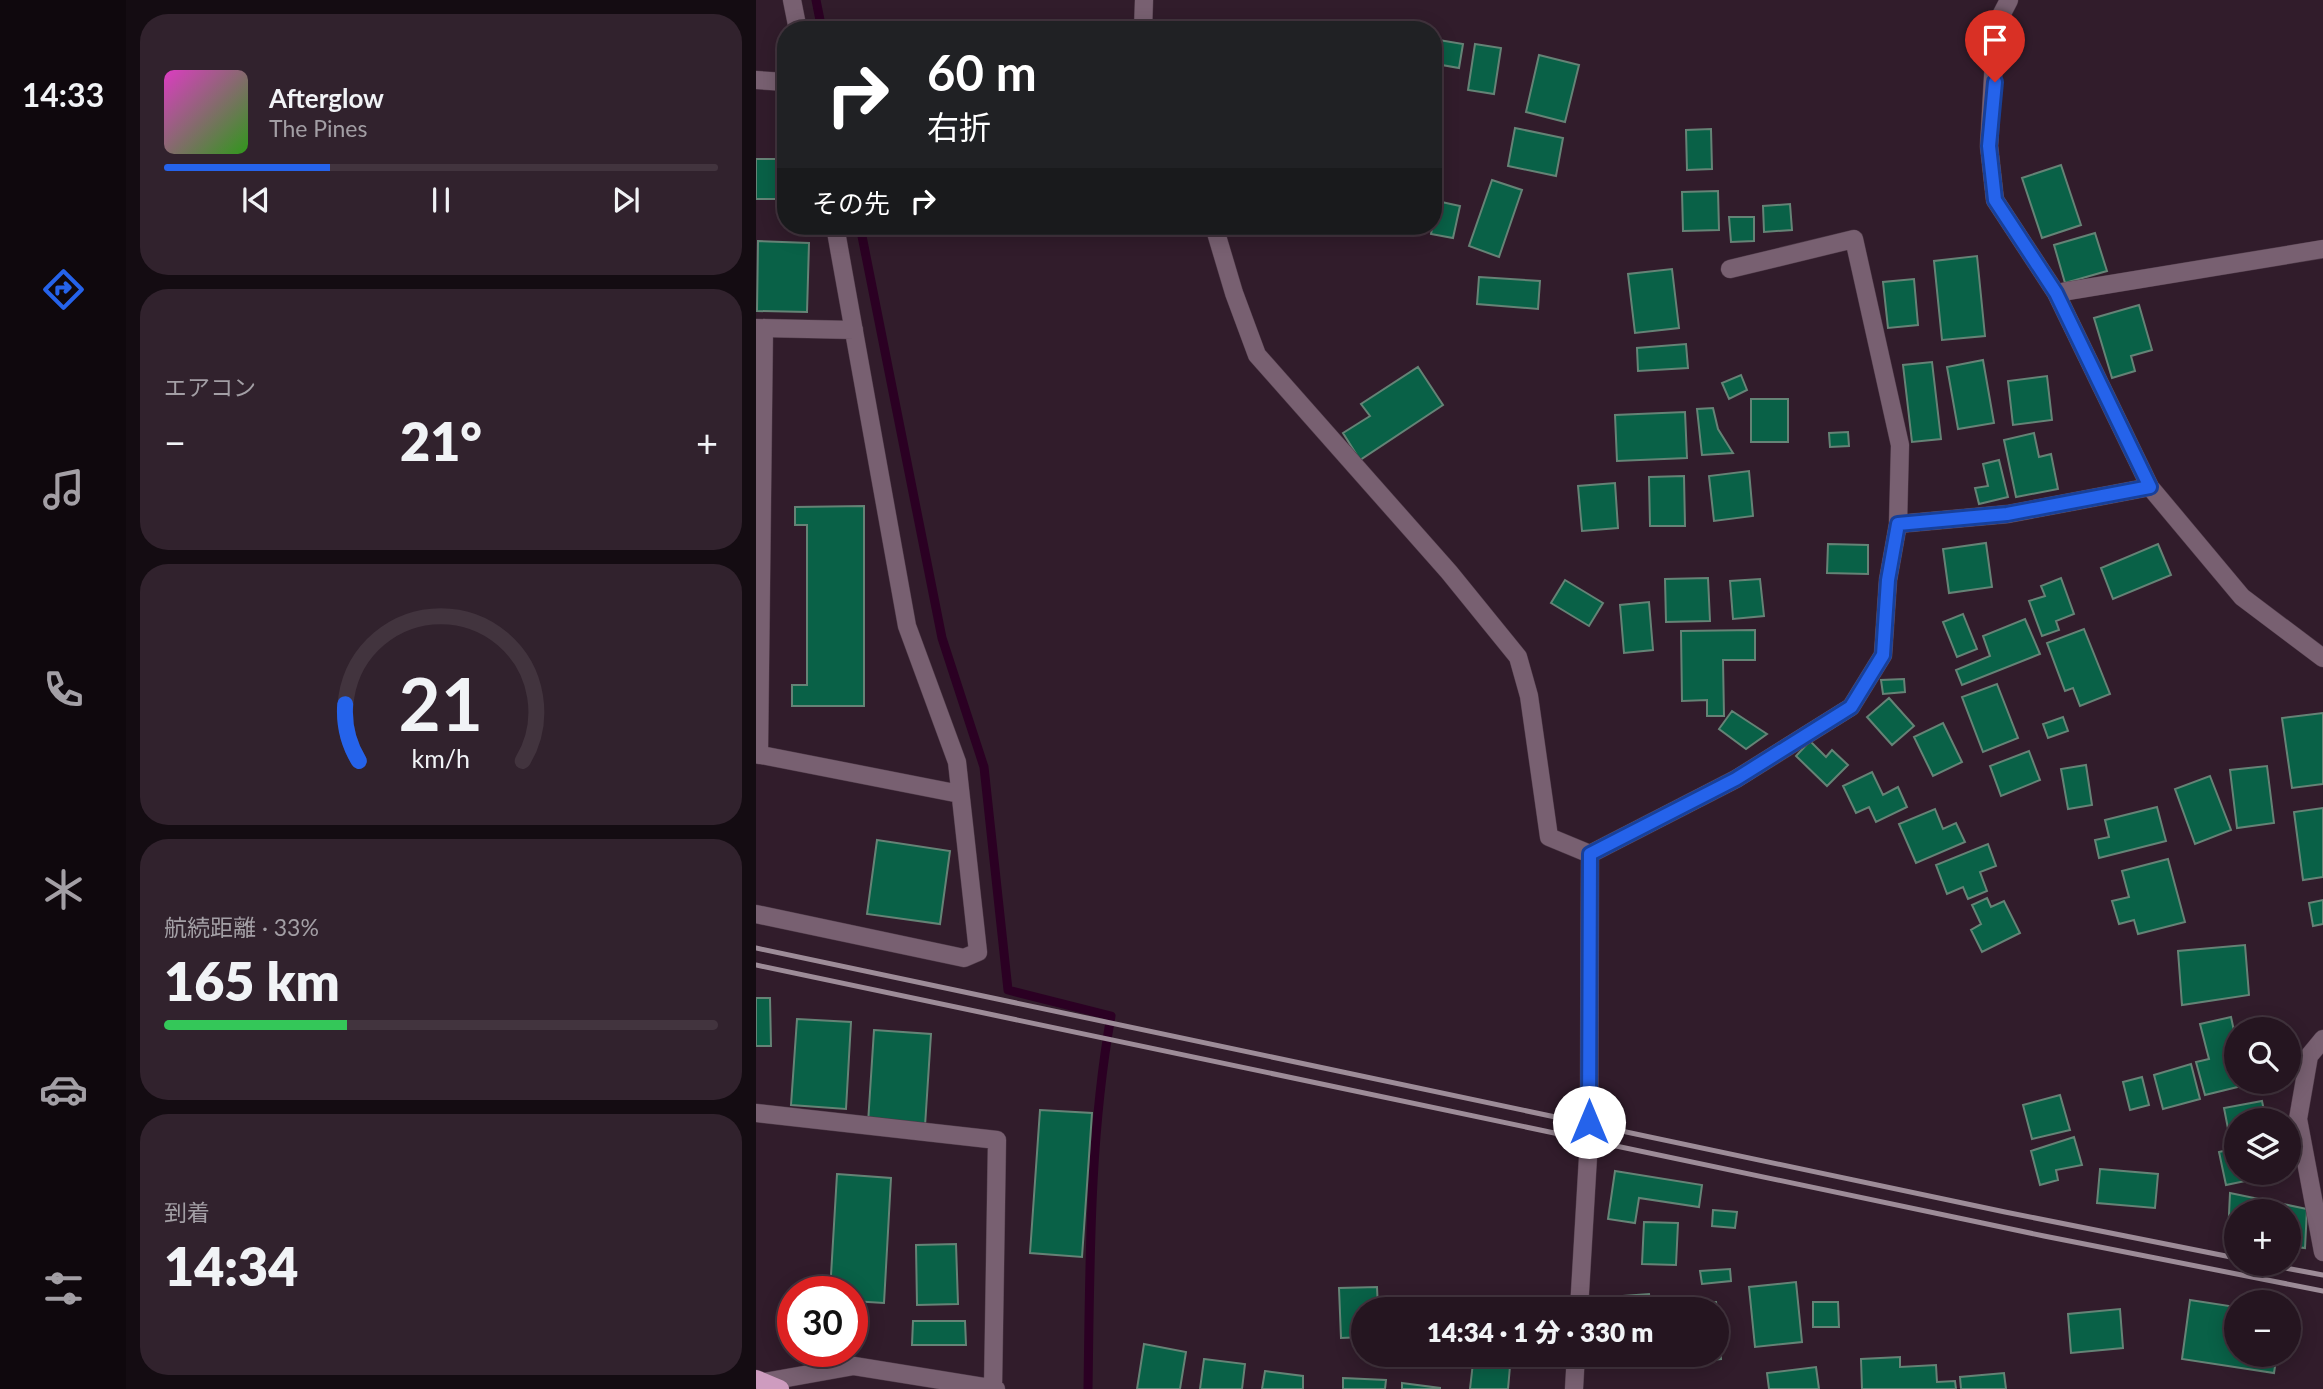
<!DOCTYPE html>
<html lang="ja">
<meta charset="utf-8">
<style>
body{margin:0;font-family:Lato,"Noto Sans JP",sans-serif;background:#31222d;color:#f1f3f6;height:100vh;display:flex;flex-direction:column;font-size:26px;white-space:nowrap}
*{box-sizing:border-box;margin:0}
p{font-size:23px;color:#a39fa5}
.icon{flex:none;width:38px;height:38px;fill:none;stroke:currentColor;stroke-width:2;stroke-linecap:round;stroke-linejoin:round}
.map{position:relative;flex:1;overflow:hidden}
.sheet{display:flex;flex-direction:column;gap:14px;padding:14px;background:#140c12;width:630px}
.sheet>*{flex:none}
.top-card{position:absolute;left:21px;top:21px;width:665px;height:214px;border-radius:28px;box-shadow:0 4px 18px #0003,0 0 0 2px #42343e;background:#202124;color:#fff;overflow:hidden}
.buttons{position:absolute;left:1468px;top:1017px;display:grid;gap:14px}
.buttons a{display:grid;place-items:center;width:77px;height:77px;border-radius:50%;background:#251520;box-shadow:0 4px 18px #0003,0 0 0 2px #42343e;font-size:35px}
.speed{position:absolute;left:21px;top:1276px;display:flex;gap:14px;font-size:35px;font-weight:700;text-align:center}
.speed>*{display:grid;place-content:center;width:91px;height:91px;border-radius:50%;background:#251520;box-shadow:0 4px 18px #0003,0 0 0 2px #42343e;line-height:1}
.speed .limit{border:10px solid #d22;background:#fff;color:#111}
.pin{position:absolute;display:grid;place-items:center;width:60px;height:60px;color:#fff;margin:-72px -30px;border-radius:50% 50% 50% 0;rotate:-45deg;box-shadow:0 0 7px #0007}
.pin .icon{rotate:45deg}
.me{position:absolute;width:77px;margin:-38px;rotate:0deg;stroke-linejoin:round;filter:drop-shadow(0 0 5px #0008)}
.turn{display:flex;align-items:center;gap:24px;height:147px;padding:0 35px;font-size:32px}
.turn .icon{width:91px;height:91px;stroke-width:2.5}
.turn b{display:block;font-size:49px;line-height:60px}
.then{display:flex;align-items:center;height:66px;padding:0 35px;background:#0003;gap:14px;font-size:26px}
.big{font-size:52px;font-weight:800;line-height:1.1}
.sheet .widget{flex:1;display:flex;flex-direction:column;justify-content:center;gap:10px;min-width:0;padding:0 24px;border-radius:28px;background:#31222d}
.sheet .dial{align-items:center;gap:0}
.dial svg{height:182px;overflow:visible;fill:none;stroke:#42343e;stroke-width:7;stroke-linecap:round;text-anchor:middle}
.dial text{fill:#f1f3f6;stroke:none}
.song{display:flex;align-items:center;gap:21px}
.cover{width:84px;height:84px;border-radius:10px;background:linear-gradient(135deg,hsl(310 70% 55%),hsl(110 70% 35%))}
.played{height:7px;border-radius:4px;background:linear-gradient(90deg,#2563eb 30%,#42343e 30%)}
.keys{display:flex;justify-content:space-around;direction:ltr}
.heat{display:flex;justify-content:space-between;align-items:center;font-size:38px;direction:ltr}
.charge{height:10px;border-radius:5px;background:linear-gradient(90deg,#34c759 33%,#42343e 0)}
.trip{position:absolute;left:595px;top:1297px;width:378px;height:70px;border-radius:35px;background:#251520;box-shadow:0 4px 18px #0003,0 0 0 2px #42343e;font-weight:800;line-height:70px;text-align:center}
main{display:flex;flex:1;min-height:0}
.dock{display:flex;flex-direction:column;width:126px;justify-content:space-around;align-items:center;background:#0f080d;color:#a39fa5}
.dock .icon{width:49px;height:49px}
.dock .current{color:#2563eb}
.dock b{font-size:32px;color:#f1f3f6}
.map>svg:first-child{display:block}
</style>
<main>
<nav class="dock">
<b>14:33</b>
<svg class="icon current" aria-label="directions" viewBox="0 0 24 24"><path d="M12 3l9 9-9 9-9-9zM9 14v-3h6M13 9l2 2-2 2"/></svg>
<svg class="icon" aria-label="music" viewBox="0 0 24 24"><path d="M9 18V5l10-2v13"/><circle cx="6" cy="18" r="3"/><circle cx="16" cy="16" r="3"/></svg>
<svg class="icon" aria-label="phone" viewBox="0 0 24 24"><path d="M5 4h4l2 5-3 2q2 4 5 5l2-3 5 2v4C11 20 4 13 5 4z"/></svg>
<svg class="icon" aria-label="climate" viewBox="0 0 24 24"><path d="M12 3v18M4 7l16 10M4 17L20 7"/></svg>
<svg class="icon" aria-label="car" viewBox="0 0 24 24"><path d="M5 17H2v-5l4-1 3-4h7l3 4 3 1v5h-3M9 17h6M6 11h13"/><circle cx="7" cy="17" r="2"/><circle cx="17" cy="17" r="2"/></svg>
<svg class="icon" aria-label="filters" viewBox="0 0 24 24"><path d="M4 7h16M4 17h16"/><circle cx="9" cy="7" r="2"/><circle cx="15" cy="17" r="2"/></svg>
</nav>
<section class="sheet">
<div class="widget">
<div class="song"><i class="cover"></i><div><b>Afterglow</b><p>The Pines</p></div></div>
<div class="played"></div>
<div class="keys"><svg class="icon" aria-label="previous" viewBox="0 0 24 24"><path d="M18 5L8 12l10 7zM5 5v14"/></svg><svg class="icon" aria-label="pause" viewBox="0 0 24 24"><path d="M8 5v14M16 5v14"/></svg><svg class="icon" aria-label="next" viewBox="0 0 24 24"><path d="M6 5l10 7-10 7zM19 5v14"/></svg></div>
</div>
<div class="widget"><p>エアコン</p>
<div class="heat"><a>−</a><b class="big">21°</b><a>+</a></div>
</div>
<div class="widget dial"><svg viewBox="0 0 100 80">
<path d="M14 69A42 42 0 1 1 86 69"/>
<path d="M14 69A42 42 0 0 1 8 44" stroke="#2563eb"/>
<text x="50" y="56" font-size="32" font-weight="700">21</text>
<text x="50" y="72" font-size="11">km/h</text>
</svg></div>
<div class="widget"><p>航続距離 · 33%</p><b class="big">165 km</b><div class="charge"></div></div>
<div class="widget"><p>到着</p><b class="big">14:34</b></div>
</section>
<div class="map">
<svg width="1567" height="1389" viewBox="0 0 1567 1389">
<rect width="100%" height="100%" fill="#311c2b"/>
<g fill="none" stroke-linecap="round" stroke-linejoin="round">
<path stroke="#2b0023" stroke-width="9" d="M60,0L66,30
M104,226L186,638L228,767L252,990L355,1016C333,1139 334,1265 332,1389"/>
</g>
<path fill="#096147" stroke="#658376" stroke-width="2" d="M677,39L707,44L703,68L680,64L677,79Z
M719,44L745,48L738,94L712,90Z
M783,55L823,65L809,122L770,112Z
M759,128L807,138L800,176L752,166Z
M955,129L956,169L931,170L930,130Z
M0,159H30V199H0Z
M1305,165L1325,225L1286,238L1266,178Z
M736,180L766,190L743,257L713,246Z
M962,191L963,230L927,231L926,192Z
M681,201L704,206L697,238L675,234Z
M1034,204L1036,230L1008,232L1007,206Z
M973,217H998V241L975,242Z
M1339,233L1351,271L1309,283L1298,245Z
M2,241L53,243L51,312L1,311Z
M1221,256L1229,336L1186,340L1178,261Z
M916,269L923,328L879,333L872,274Z
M723,277L784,281L782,309L721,304Z
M1158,279L1162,325L1132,328L1127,282Z
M1383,305L1396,350L1375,356L1379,371L1356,378L1338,318Z
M930,344L932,368L882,371L881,348Z
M1227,360L1238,423L1202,429L1191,367Z
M1176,362L1185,439L1156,442L1147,365Z
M662,367L687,405L604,460L587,433L614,416L605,404Z
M985,375L991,390L973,399L966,383Z
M1291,376L1296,420L1257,425L1252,381Z
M995,399H1032V442H995Z
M957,408L962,429L977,453L946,455L941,409Z
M929,412L931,458L861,461L859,415Z
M1092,432L1093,446L1074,447L1073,433Z
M1278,433L1283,457L1295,454L1302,489L1260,497L1248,440Z
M1243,460L1252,497L1223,504L1219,488L1232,486L1227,464Z
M993,471L997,516L958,521L953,476Z
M928,476L929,526H894L893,477Z
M859,483L862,528L826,531L822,486Z
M108,506V706H36V685H51V525H39V507Z
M1230,543L1236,587L1193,593L1187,549Z
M1072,544L1112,545V574L1071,573Z
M1402,544L1415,575L1357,599L1345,568Z
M952,578L954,621L910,622L909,579Z
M1305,578L1318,614L1300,621L1303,630L1286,636L1273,601L1289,596L1285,586Z
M1004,579L1008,616L977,619L974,581Z
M809,580L847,603L833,626L795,603Z
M893,602L897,650L868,653L864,605Z
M1207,614L1221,649L1201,657L1187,622Z
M1269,619L1284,654L1206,685L1200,670L1234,656L1227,636Z
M1328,629L1354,694L1324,706L1317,688L1309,691L1291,643Z
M999,630V660H967L968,716H951V700L926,701L925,631Z
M1148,679L1149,692L1127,694L1125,680Z
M1241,684L1262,738L1227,752L1206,697Z
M1133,698L1158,726L1136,745L1111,717Z
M976,711L1011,734L990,749L963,729Z
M1567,713V784L1536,788L1526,718Z
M1307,717L1312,731L1292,738L1287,724Z
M1187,723L1206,762L1177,776L1158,737Z
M1054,741L1070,757L1076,750L1092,765L1071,786L1040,756Z
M1273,751L1284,780L1245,796L1234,766Z
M1330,765L1336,805L1312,809L1305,769Z
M1511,766L1518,823L1481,828L1474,770Z
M1116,772L1127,795L1142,787L1151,807L1120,822L1113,807L1100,813L1087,786Z
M1454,776L1475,830L1439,844L1419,789Z
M1401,807L1410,841L1343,858L1339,840L1353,837L1349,820Z
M1567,808V877L1547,880L1538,812Z
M1179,809L1187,829L1200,823L1209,842L1160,863L1143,824Z
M121,840L194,851L184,924L111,914Z
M1232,844L1240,866L1224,872L1231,891L1212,899L1207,887L1191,894L1180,865Z
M1412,859L1429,922L1382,934L1378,920L1363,924L1356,901L1373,897L1366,871Z
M1231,898L1235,907L1248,901L1264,933L1226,952L1215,930L1225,924L1216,905Z
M1567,900V924L1557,926L1553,903Z
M1489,945L1493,995L1426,1005L1422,951Z
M0,998H14L15,1046H0Z
M1475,1017L1480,1040V1082H1502L1449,1095L1440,1062L1453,1059L1444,1024Z
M41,1019L95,1022L90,1109L35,1105Z
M118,1030L175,1034L169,1126L112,1123Z
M1435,1064L1444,1099L1407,1109L1398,1075Z
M1386,1077L1393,1105L1374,1110L1367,1082Z
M1304,1095L1314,1130L1276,1139L1267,1105Z
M1506,1101L1510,1120H1480V1172H1498L1499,1179L1470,1185L1463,1152L1476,1149L1468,1108Z
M284,1110L336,1113L326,1257L274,1253Z
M1318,1137L1326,1165L1300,1170L1302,1180L1284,1185L1275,1151Z
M1344,1169L1402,1174L1399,1208L1341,1203Z
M859,1171L946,1185L943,1207L883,1198L879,1223L852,1219Z
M81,1174L135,1178L128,1303L96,1301V1292H74Z
M1474,1193L1551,1209L1549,1248L1533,1246V1211H1480V1237L1472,1236Z
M957,1210L981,1212L979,1228L956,1226Z
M888,1222L922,1223L920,1265L886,1264Z
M200,1244L202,1304L161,1305L160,1245Z
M974,1269L975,1281L946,1284L944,1271Z
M1040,1282L1046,1342L999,1347L993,1287Z
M621,1287L622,1309H607V1337L585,1338L583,1288Z
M893,1294L895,1309H841L840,1298Z
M1434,1300L1480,1307V1354H1521L1518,1373L1426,1359Z
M960,1302L961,1309H913V1306Z
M1057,1302H1082L1083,1327H1057Z
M1364,1309L1367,1348L1315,1353L1312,1314Z
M961,1311L965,1359L918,1363L917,1354H961Z
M157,1321H209L210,1345H156Z
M388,1344L430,1352L424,1389H381Z
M718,1354L755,1355L752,1389H714Z
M1144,1357V1367L1180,1365L1181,1382L1199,1381L1200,1389H1106L1105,1359Z
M448,1359L489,1364L486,1389H444Z
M1060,1367L1063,1389H1013L1011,1373Z
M509,1371L547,1376V1389H506Z
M1248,1373L1250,1389H1205L1204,1377Z
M587,1378L630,1380L629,1389H587Z
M646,1383L684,1388V1389H646Z"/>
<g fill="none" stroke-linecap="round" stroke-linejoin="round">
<defs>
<path id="minor" d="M36,0L42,30
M1253,0L1240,25L1233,146L1239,200L1300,293L1394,487L1486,597L1567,658
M387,30L388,0
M0,80L30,82
M458,226L478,293L501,355L693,572L762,657L773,696L793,837L834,854
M1300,293L1567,249
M0,328L98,330
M1142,524L1252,514L1394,487
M0,754L204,794
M3,755L8,328
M0,914L208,958L222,952L201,762L151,626L79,226
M1567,1039L1553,1056L1542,1119L1567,1252
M0,1113L241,1140L237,1389
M823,1309L833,1140L834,854L980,779L1095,707L1127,655L1132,580L1142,524L1144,445L1098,239L974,269
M8,1382L98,1366L240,1389
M818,1389L820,1354"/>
<path id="major" d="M0,1379L24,1389"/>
</defs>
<use href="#minor" stroke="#4e3a48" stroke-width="19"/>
<use href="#major" stroke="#4e3a48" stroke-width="19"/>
<use href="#minor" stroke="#786071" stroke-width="18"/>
<use href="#major" stroke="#ce9cbf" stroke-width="18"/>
<path stroke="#9d8c98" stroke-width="5" d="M0,948L1249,1212L1480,1258
M0,965L1288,1236L1567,1291
M1508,1264L1567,1275"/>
</g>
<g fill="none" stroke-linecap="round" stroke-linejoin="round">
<defs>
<path id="route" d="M833,1122L834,854L980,779L1095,707L1127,655L1132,580L1142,524L1251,514L1394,487L1300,293L1239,200L1233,146L1239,82"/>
</defs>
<use href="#route" stroke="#184099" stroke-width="18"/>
<use href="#route" stroke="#2563eb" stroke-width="12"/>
</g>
</svg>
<div class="buttons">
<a><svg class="icon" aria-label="search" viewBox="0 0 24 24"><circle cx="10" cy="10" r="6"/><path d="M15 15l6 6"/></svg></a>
<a><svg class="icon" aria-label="layers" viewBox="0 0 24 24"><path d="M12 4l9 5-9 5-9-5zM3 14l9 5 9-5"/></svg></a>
<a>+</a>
<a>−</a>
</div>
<div class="speed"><div class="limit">30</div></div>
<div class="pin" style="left:1239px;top:82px;background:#d93025"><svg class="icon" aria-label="arrive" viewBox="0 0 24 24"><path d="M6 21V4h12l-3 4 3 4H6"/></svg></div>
<svg class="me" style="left:833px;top:1122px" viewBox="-20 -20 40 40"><circle r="19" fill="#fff"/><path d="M0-13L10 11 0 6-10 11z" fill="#2563eb"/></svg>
<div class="trip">14:34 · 1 分 · 330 m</div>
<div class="top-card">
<div class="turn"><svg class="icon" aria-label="right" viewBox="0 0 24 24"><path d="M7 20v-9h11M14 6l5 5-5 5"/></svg><div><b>60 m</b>右折</div></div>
<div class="then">その先<svg class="icon" aria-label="right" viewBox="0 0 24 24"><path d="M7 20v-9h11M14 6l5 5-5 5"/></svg></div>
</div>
</div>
</main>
